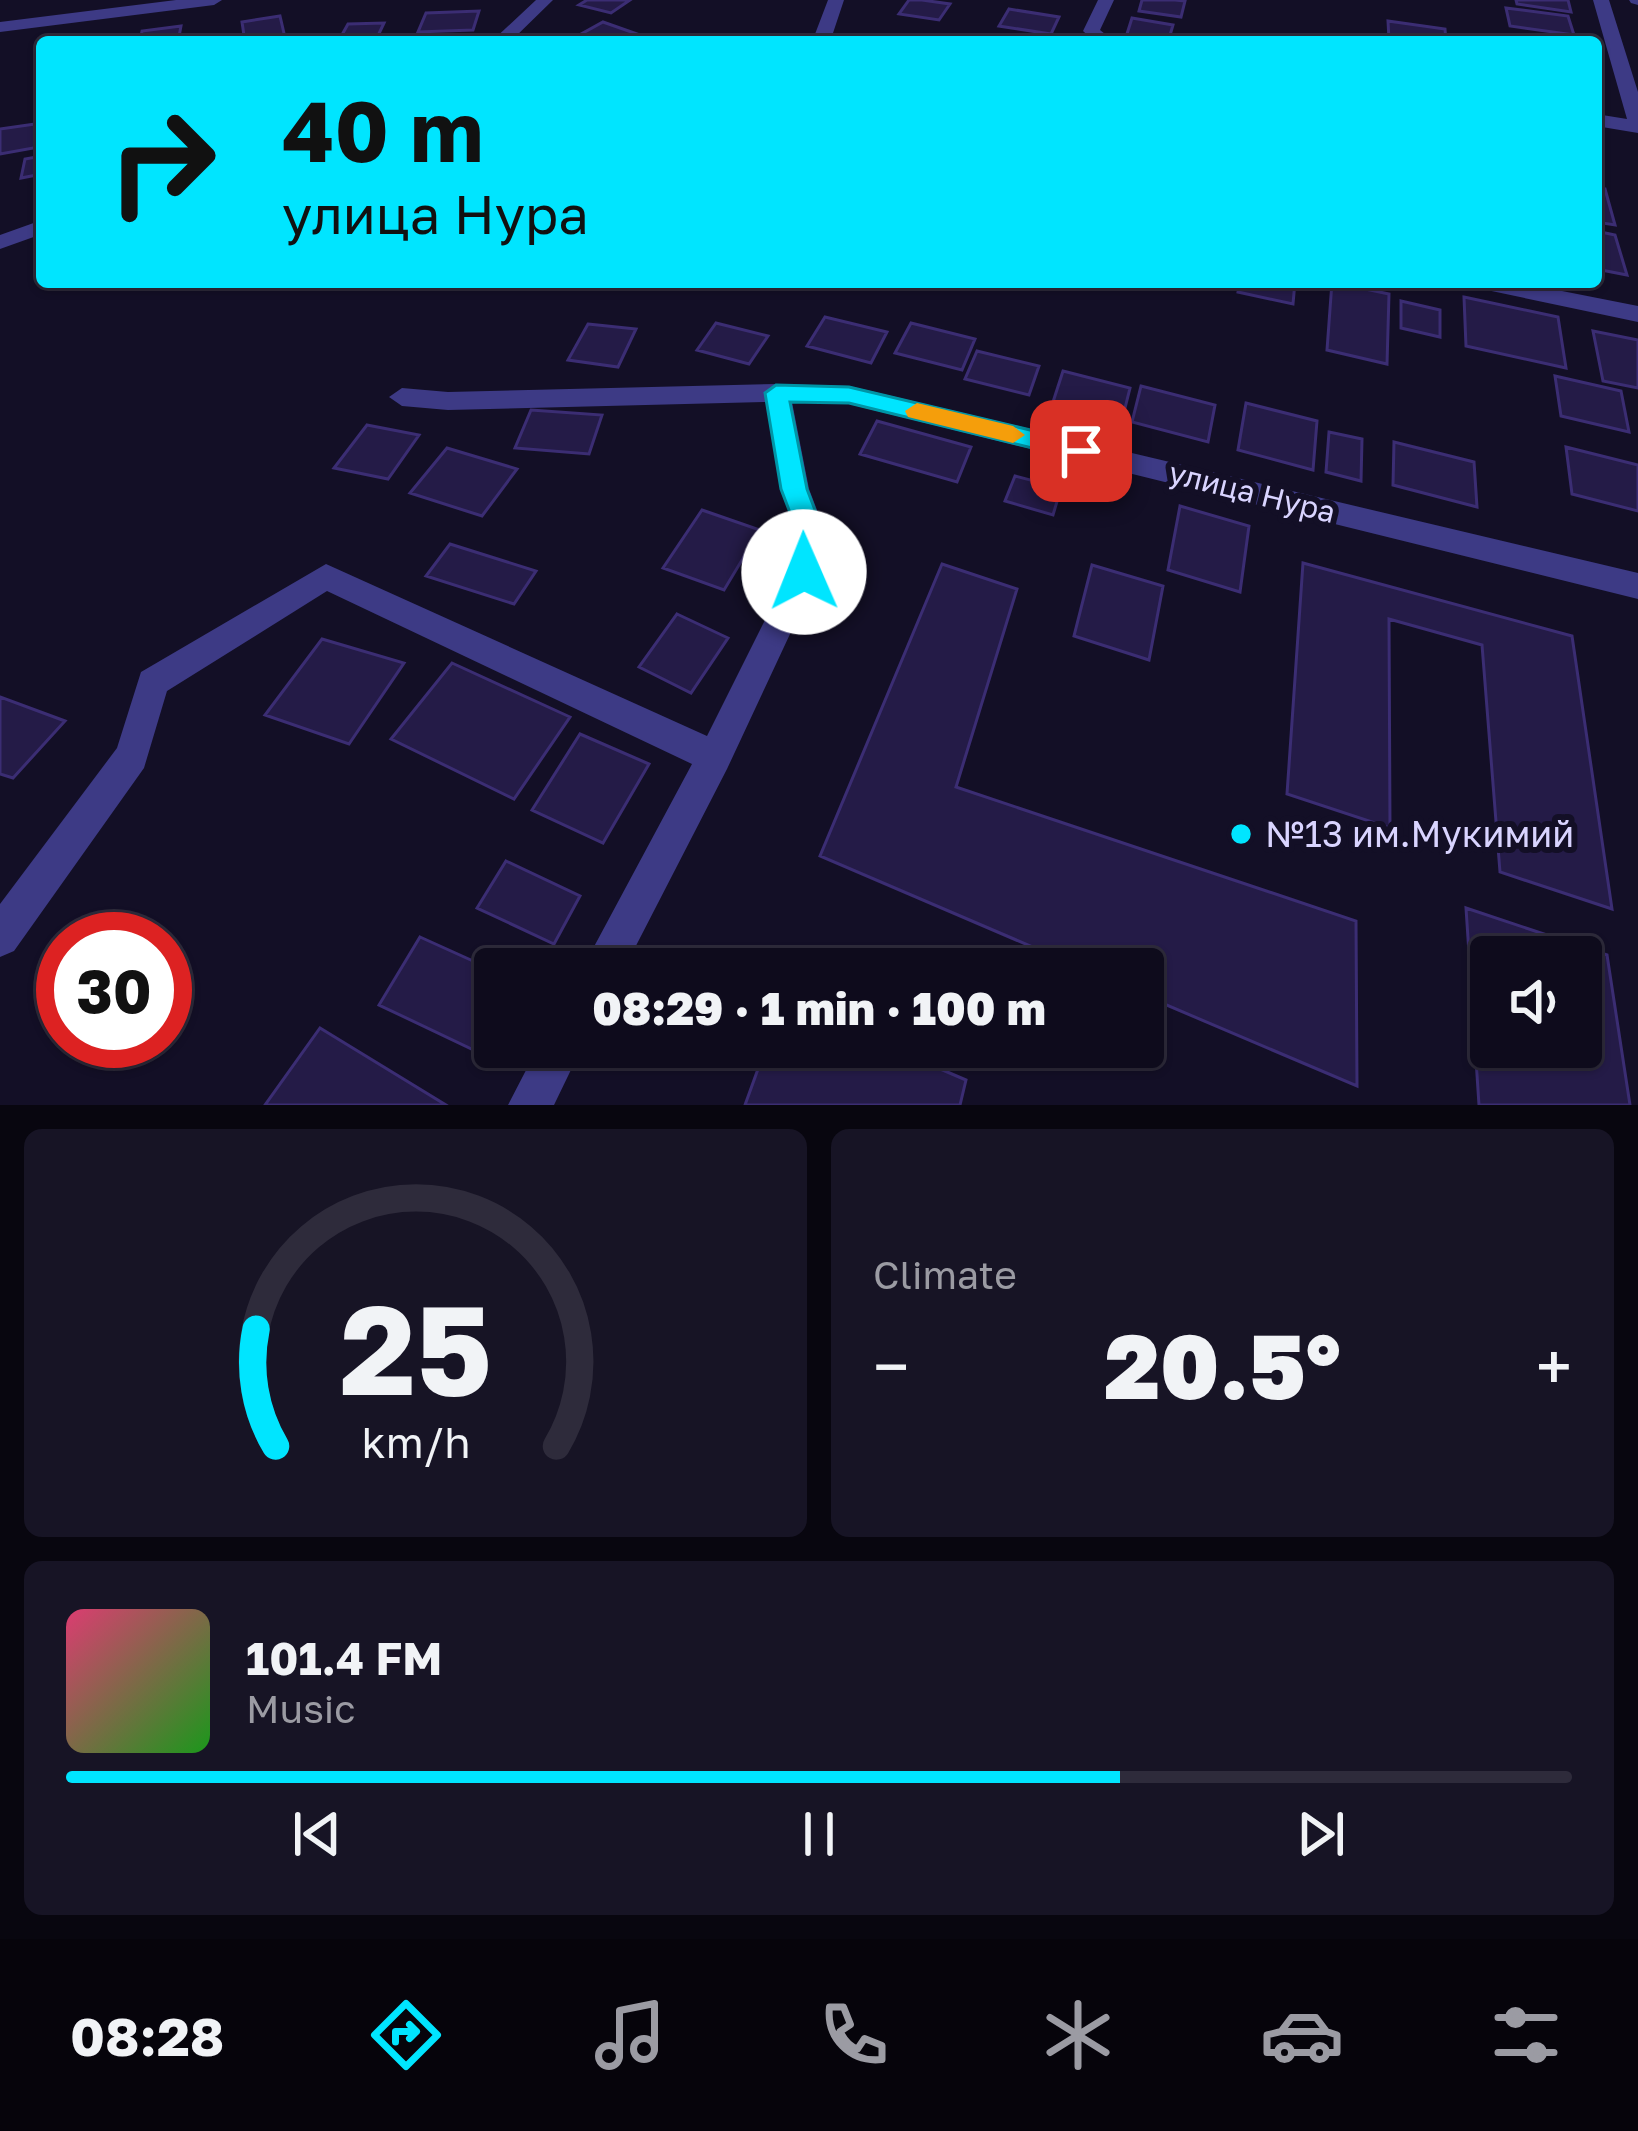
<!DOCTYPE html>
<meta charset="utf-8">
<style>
body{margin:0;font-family:"Golos Text",sans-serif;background:#171425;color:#f1f3f6;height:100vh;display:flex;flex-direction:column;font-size:45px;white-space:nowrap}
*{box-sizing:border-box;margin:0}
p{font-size:39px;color:#9b9ba3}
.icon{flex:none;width:66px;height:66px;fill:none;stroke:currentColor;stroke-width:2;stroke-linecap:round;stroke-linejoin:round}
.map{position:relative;height:1105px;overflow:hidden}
.side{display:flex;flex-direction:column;gap:24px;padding:24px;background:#08060f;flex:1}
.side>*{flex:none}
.hud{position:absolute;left:36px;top:36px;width:1566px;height:252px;border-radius:12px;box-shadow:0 3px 9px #0004,0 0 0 3px #2e2b3b;background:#00e5ff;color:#111;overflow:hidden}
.fabs{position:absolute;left:1470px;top:936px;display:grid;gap:24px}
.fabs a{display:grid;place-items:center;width:132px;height:132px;border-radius:12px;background:#0e0b1c;box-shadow:0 3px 9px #0004,0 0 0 3px #2e2b3b;font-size:60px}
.speed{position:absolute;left:36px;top:912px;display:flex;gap:24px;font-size:60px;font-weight:700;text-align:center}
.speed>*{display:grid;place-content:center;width:156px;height:156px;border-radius:50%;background:#0e0b1c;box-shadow:0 3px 9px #0004,0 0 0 3px #2e2b3b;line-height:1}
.speed .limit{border:18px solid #d22;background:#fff;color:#111}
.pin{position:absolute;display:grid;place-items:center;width:102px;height:102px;color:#fff;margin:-51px;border-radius:24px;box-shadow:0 6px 18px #0006}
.me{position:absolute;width:132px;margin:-66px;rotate:359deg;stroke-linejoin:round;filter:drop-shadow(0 0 9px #0008)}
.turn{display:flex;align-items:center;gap:42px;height:252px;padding:0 48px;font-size:54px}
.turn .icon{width:156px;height:156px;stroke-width:2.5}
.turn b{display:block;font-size:84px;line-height:102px}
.big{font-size:90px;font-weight:800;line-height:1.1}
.side .widget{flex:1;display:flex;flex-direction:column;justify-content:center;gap:18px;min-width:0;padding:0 42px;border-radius:18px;background:#171425}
.side .dial{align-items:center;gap:0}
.dial svg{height:312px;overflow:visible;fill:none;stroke:#2e2b3b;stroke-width:7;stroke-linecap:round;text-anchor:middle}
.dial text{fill:#f1f3f6;stroke:none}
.song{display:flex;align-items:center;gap:36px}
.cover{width:144px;height:144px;border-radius:18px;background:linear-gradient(135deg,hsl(340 70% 55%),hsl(120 70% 35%))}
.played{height:12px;border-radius:6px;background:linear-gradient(90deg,#00e5ff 70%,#2e2b3b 70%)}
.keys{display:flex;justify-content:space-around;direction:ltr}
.heat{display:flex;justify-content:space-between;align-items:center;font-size:66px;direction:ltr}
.side .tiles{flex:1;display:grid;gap:24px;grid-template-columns:1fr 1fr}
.widget:last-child{grid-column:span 2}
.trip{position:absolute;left:474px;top:948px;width:690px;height:120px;border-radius:12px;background:#0e0b1c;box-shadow:0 3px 9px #0004,0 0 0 3px #2e2b3b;font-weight:800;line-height:120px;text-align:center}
.tabs{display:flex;height:192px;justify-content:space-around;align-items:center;background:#06040b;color:#9b9ba3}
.tabs .icon{width:84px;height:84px}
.tabs .active{color:#00e5ff}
.tabs b{font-size:54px;color:#f1f3f6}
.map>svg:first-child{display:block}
</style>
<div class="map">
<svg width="1638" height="1105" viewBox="0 0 1638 1105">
<rect width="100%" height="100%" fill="#130f26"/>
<path fill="#241b47" stroke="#3b2d73" stroke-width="3" fill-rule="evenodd" d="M587,0H630L611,13L579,5Z
M909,0H922L950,4L939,20L899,14Z
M1142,0H1175L1185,1L1181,17L1139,11Z
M1516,0H1568L1571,12L1517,4Z
M1506,8L1568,16L1574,35L1510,26Z
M1009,9L1059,17L1051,34L999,26Z
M479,11L473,30L418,32L426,13Z
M280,16L286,42H245L242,22Z
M1132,18L1173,25L1168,42L1126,37Z
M1388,21L1445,29L1446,42L1389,40Z
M603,22L640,35L626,42H608L583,33Z
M384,23L375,42H338L348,24Z
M181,26L178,42H140L142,31Z
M42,123L39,147L0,154V129Z
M42,156V174L21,178L25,159Z
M1596,188L1605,189L1615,225L1596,222Z
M1596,231L1615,235L1627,275L1596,269Z
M1240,282H1295L1293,304L1238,292Z
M1332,282L1389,294L1387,364L1327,350Z
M1464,297L1558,317L1566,368L1466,346Z
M1401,301L1440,310V337L1401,328Z
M825,317L887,332L871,363L807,346Z
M716,323L768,336L749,364L697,350Z
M911,323L975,339L962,370L895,353Z
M588,324L636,329L618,367L568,360Z
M1593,331L1638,340V388L1603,381Z
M977,351L1039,366L1029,395L965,379Z
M1063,371L1130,388L1122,420L1053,402Z
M1555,376L1621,391L1629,432L1561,416Z
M1141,386L1215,405L1208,442L1132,422Z
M1246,403L1317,421L1313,470L1238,450Z
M531,410L602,415L589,454L515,448Z
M877,421L971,447L957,482L860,454Z
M367,425L419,435L388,479L334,468Z
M1329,432L1362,439L1361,481L1326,472Z
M1394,442L1474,462L1477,507L1393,485Z
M1566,447L1638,465V511L1572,494Z
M447,448L517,469L482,516L410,493Z
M1015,476L1061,488L1053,515L1005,501Z
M1180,506L1249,526L1240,592L1168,570Z
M702,510L760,530L724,590L663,568Z
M450,544L536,571L514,604L426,576Z
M1303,563L1572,636L1612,909L1500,872L1482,645L1389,619L1390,828L1287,794Z
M942,564L1017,589L956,787L1356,921L1357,1086L1143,995V969H1084L820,856Z
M1092,565L1163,586L1149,660L1074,636Z
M677,614L728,638L691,693L639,667Z
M322,639L404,663L349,744L265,715Z
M452,663L570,717L514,799L391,739Z
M0,697L65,721L13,778L0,774Z
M580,734L649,764L603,843L532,810Z
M506,861L580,896L554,944L477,908Z
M1466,908L1607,955L1630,1105H1479ZM1491,957H1581V1047H1491Z
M420,937L495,971V1026L480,1053L379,1005Z
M320,1028L446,1105H265Z
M766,1047H889L966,1080L960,1105H745Z"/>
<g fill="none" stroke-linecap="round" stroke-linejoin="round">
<path fill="#3d3a85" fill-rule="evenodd" d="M176,0H222L214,5L0,32V22Z
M536,0H553L510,42H491Z
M828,0H844L830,42H812Z
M1098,0H1114L1100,30L1115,42H1095L1083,31Z
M1593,0H1609L1638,92V133L1596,126V114L1627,119Z
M1629,0H1638V5L1631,3Z
M42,220V234L0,249V235Z
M1470,282H1517L1638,306V322L1482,289Z
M777,384L849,386L1638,573V599L849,404L792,402L809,489L825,531L819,572L727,769L624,969H582L692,764L327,591L167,691L144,768L14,951L0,957V904L117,748L141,672L326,564L707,736L789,572L795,531L781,489L766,402L448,410L402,406L389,397L402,388L448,392Z
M538,1047H582L554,1105H508Z"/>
</g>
<path fill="#00e5ff" stroke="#0095a6" stroke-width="3" d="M776,385L849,387L1081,442L1094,451L1081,460L849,403L790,402L807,489L823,531L814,580H794L790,572L797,531L781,489L765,393Z"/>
<path fill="#f59e0b" d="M917,403L1013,426L1025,435L1013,443L908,417L905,411Z"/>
<circle fill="#00e5ff" stroke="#130f26" stroke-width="4.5" cx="1241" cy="834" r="12"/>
<g text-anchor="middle" stroke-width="12" stroke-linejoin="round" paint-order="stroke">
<g font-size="30" fill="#d9d4ff" stroke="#130f26">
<text transform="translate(1252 493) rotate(14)" y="10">улица Нура</text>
</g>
<g font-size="36" fill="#d9d4ff" stroke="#130f26" text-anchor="start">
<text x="1265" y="847">№13 им.Мукимий</text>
</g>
</g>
</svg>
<div class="fabs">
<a><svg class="icon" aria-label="sound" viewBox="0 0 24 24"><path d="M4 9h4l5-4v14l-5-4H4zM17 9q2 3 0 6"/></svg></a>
</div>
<div class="speed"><div class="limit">30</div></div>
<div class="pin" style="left:1081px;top:451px;background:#d93025"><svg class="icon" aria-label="arrive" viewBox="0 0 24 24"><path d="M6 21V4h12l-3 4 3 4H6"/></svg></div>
<svg class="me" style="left:804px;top:572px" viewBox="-20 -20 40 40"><circle r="19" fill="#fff"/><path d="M0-13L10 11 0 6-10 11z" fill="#00e5ff"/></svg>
<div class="trip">08:29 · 1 min · 100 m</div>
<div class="hud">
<div class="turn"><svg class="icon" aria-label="right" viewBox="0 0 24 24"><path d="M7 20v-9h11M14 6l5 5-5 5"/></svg><div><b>40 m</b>улица Нура</div></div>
</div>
</div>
<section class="side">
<div class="tiles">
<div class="widget dial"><svg viewBox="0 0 100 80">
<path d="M14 69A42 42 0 1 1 86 69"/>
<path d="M14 69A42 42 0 0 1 9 39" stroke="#00e5ff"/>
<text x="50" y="56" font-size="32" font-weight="700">25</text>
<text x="50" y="72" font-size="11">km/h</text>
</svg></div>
<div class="widget"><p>Climate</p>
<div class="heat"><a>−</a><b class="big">20.5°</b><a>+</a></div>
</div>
<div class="widget">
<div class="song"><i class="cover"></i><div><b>101.4 FM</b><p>Music</p></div></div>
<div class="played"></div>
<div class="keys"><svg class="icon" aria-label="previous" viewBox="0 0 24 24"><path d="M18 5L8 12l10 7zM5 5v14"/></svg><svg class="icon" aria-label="pause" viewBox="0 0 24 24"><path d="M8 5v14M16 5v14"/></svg><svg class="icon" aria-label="next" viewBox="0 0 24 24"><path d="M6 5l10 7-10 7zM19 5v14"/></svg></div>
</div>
</div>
</section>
<nav class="tabs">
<b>08:28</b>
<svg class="icon active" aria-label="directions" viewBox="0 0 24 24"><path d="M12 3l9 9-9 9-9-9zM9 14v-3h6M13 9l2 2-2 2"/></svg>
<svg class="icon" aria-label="music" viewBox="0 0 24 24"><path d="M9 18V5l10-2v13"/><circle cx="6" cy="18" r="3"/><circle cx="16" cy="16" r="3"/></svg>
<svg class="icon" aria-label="phone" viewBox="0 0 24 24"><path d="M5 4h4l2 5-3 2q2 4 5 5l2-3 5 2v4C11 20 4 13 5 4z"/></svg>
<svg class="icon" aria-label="climate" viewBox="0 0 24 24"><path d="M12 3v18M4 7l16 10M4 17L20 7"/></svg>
<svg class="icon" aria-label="car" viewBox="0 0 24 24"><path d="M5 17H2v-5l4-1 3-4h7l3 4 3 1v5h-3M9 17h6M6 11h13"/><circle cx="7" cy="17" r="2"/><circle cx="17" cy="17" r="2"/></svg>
<svg class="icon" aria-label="filters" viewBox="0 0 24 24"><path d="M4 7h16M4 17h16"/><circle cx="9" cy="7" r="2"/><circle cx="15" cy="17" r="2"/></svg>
</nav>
